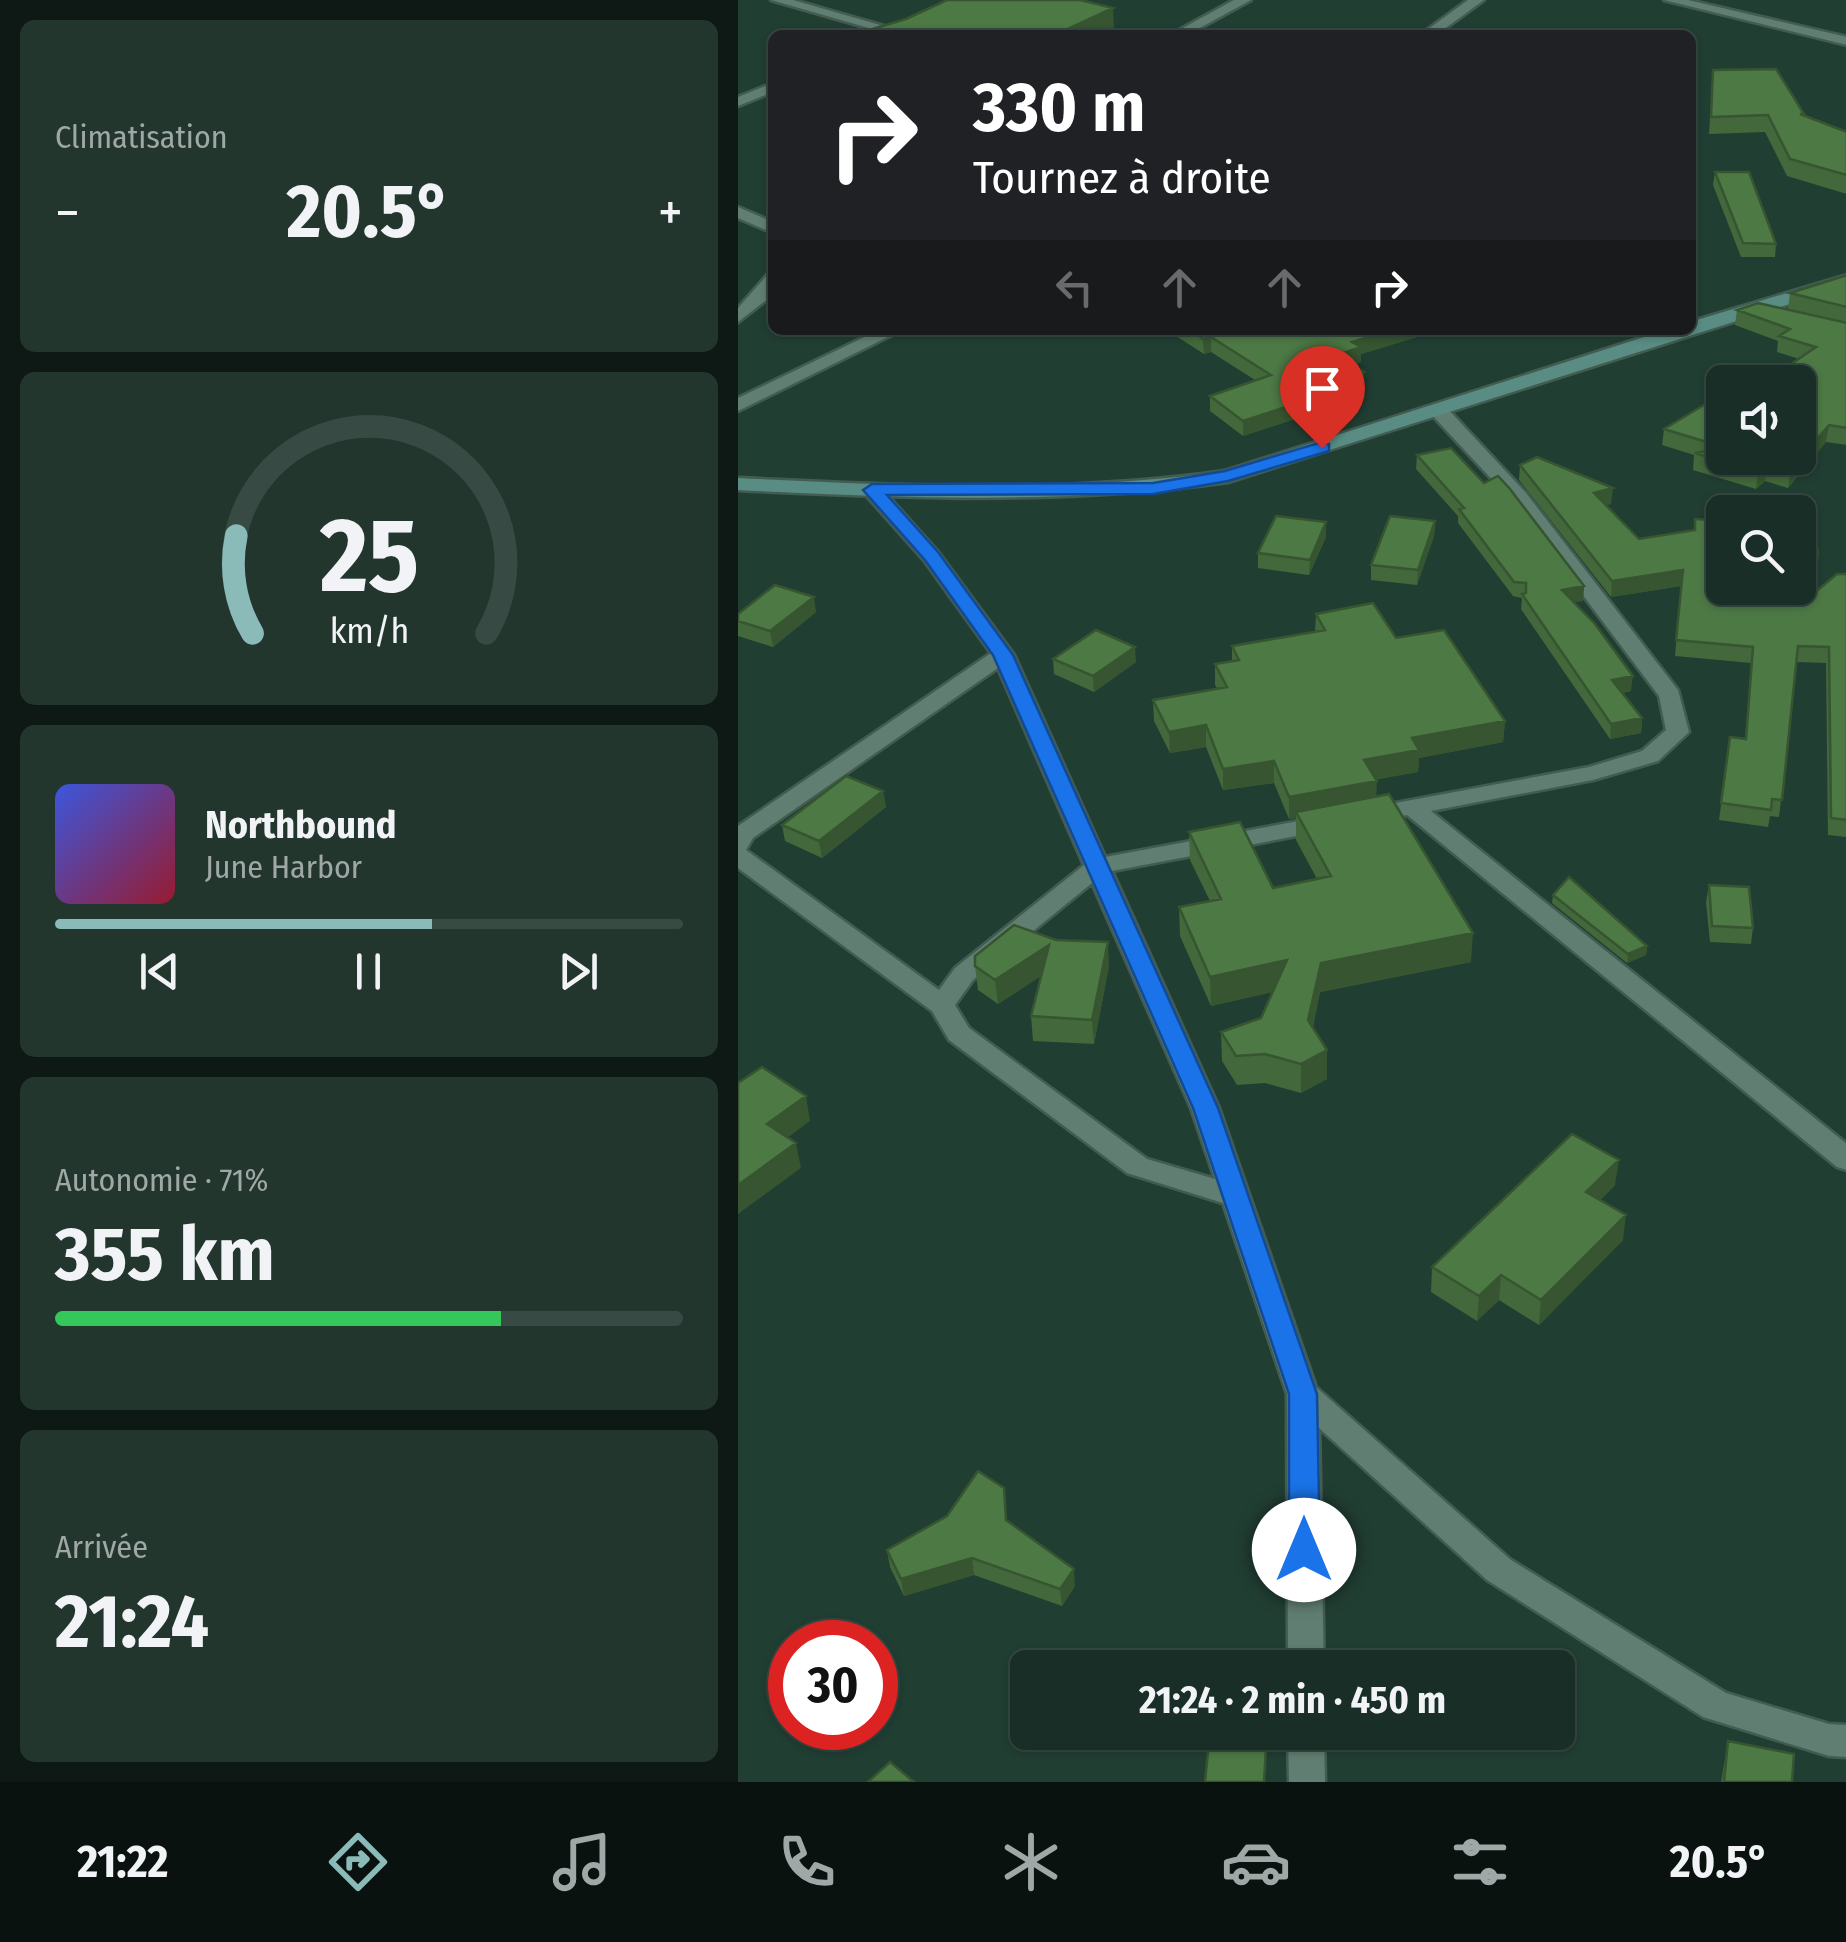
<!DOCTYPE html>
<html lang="fr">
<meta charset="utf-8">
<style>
body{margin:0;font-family:"Fira Sans Condensed",sans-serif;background:#22362e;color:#f1f3f6;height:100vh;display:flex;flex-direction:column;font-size:38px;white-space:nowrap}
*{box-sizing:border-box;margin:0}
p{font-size:32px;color:#9fa8a7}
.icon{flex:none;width:55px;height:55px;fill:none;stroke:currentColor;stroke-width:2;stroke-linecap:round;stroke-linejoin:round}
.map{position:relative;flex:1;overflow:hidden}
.sheet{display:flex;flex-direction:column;gap:20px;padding:20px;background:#0e1915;width:738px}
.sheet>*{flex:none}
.hud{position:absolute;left:30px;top:30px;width:928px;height:305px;border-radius:15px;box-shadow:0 2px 8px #0004,0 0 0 2px #374a43;background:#202124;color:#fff;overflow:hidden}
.tools{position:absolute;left:968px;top:365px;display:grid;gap:20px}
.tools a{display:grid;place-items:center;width:110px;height:110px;border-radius:15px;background:#192e26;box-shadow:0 2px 8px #0004,0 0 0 2px #374a43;font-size:50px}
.speed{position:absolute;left:30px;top:1620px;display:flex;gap:20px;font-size:50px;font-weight:700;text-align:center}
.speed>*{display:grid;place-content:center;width:130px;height:130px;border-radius:50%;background:#192e26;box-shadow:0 2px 8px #0004,0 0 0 2px #374a43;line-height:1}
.speed .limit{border:15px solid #d22;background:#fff;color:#111}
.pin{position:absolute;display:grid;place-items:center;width:85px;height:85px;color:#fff;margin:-102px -42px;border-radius:50% 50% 50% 0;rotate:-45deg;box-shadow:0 0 10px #0007}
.pin .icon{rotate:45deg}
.me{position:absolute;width:110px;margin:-55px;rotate:0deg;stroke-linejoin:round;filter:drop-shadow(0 0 8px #0008)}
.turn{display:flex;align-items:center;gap:35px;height:210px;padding:0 40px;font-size:45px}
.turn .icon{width:130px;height:130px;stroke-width:2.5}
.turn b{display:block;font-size:70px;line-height:85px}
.lanes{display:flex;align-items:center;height:95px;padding:0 40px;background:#0003;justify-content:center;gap:50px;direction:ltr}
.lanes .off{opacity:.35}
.big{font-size:75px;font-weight:700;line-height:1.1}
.sheet .card{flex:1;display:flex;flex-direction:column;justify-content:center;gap:15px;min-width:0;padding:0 35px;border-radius:15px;background:#22362e}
.sheet .dial{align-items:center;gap:0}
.dial svg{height:260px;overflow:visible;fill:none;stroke:#374a43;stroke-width:7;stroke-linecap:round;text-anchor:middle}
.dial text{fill:#f1f3f6;stroke:none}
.song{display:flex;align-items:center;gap:30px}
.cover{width:120px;height:120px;border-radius:15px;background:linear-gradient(135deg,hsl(230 70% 55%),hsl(350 70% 35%))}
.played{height:10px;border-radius:5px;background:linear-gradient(90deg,#8bbbb9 60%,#374a43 60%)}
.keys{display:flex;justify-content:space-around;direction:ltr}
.heat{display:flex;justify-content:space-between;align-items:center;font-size:55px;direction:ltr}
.charge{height:15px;border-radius:8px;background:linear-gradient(90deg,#34c759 71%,#374a43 0)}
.trip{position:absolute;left:272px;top:1650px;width:565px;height:100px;border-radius:15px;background:#192e26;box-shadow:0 2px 8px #0004,0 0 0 2px #374a43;font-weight:700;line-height:100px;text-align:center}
.tab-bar{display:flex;height:160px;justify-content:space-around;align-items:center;background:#0a120f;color:#9fa8a7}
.tab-bar .icon{width:70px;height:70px}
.tab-bar .selected{color:#8bbbb9}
.tab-bar b{font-size:45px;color:#f1f3f6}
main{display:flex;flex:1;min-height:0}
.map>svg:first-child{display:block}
</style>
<main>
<section class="sheet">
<div class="card"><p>Climatisation</p>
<div class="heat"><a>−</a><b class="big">20.5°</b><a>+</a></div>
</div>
<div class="card dial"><svg viewBox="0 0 100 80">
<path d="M14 69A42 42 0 1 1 86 69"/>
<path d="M14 69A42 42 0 0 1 9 39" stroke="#8bbbb9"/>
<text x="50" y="56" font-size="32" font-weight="700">25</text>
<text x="50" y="72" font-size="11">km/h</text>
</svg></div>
<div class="card">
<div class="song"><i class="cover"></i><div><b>Northbound</b><p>June Harbor</p></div></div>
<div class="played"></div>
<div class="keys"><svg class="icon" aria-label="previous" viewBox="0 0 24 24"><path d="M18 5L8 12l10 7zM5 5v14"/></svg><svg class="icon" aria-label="pause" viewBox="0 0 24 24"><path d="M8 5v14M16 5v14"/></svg><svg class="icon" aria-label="next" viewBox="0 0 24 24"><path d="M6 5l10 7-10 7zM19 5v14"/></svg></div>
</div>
<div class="card"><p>Autonomie · 71%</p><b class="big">355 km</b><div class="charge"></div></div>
<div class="card"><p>Arrivée</p><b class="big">21:24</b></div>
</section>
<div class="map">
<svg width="1109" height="1782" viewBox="0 0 1109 1782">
<rect width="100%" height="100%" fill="#213e33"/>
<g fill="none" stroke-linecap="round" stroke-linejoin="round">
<defs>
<path id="street" d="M33,0H55L170,33L155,35Z
M496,0H513L449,35H432Z
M730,0H746L698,35H682Z
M926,0H950L1109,37V45Z
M35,83V92L0,106V97Z
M0,207L35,222V233L0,218Z
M35,274L31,298L0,322V308L29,275Z
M141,330H164L0,411V398Z
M700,404L707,406L788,493L940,690L951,732L920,761L855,780L693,811L1109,1144V1170L1099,1167L669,815L374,871L481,1108L578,1387L773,1560L988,1693L1091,1724L1109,1725V1757L1091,1756L965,1717L749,1580L581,1428L586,1668H550L549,1394L485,1203L389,1173L211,1040L194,1011L0,868V826L253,653L186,560L127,494L124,490L134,484L141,486L200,552L276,655L367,857L851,767L904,751L928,730L921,696L774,501L693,414V406ZM260,668L346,865L217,968L201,990L8,850L15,838ZM354,883L453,1108L477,1179L409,1159L231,1028L217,1005L235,980Z
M550,1732H586L587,1782H551Z"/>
<path id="secondary" d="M1109,275V286L490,482C327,505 164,498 0,490V478C163,486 325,494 487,471L928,330H952V322Z"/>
</defs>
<use href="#street" stroke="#425c52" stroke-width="5"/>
<use href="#secondary" stroke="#425c52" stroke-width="5"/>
<use href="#street" fill="#607e71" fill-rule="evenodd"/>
<use href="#secondary" fill="#598d83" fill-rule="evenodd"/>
</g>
<path fill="#42683b" d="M376,27L359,35H135L134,29Z
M975,70L1066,114L1065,115L1109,132V194L1049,176L1027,132L971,134Z
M977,172L1038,244L1037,257H1003L975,185Z
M1109,275V445L1088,442L1050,488L1027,481L1018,489L955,470L956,455L924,445L926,429L985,400V458L1061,359L1039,352L1040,341L997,325L999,310L1099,321L1050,309L1052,293Z
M435,330H702L623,354V362L615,365L626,372V388L560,410V418L505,436L472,411V396L517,380L473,352L466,354L435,334Z
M679,455L846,586L845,601L836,602L893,691L885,693L904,718L903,733L872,739L783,609L784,598L775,596L720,523V516L678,469Z
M782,465L873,504L868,505L901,539L956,531L957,519L985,588L1068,548L1076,593L1109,574V837L1090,835L1088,663L1059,662L1041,817L1032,816L1030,827L981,820L992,737L1007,739L1013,663L937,656L943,586L873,597L781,480Z
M697,521L696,536L679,585L633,580V565Z
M588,522V537L571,575L520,568V553Z
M78,612L35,647L0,636V614Z
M578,614L658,638L767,721L765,742L681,758L680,772L638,779V797L733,962L582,992L575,1027L589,1050V1079L563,1093L527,1083L499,1085L484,1061L483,1032L523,1018L534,992L473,1006L442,936L441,907L472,901L452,860L451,832L535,888L579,879L558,840V818L551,819L536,783L485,790L468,747L432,753L416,721L415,700L479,688L477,685V664L494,661V646L577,632Z
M315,659L398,662L356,692L316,674Z
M145,791L148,807L84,858L47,841L44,825Z
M971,885L1015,928L1013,944L972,942L968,902Z
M815,895L909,946L908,955L889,963L814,903Z
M237,966H371L356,1044L295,1041L293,1016L303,976L260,1004L240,990Z
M877,1185L862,1200L885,1240L801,1325L761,1300L739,1321L693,1292L694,1267Z
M269,1520L337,1586L324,1606L236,1575L166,1596L152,1567L149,1550Z
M990,1741L1054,1782H983Z"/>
<path fill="#365530" d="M375,8L376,27L359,35H317Z
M653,330H702L623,354V362L599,370V355L614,342Z
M473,337V352L466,354L465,339Z
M626,372V388L560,410V418L505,436V421L552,398Z
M1091,425L1088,442L1050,488L1052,471Z
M1030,464L1027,481L1018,489L1020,472Z
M875,488L873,504L855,508L856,493Z
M697,521L696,536L679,585L680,570Z
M588,522V537L571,575L572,560Z
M945,570L943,586L873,597L874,581Z
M846,586L845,601L823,604L824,590Z
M76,597L78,612L35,647L32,631Z
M397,647L398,662L356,692L355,676Z
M895,676L893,691L873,695L874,680Z
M904,718L903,733L872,739L873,724Z
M767,721L765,742L681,758L680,772L626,782V760L674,738Z
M468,725V747L432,753L431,732Z
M536,761V783L485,790V769Z
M639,781L638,803L558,812V818L551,819V797Z
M145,791L148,807L84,858L81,841Z
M735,933L733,962L582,992L570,1049V1020L583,963Z
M370,942L371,966L356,1044L354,1020Z
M311,945L314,969L260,1004L257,980Z
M909,946L908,955L889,963L890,954Z
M549,960V989L473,1006L472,977Z
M589,1050V1079L563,1093V1064Z
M68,1096L72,1121L34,1149L29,1124Z
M58,1143L63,1168L0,1214V1185Z
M881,1160L877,1185L845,1217L848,1192Z
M888,1215L885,1240L801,1325L803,1300Z
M763,1275L761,1300L739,1321L741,1296Z
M234,1558L236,1575L166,1596L163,1579Z
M336,1569L337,1586L324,1606L322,1589Z"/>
<path fill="#4d7945" stroke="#365530" stroke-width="2.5" d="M209,0H342L375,8L317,35H145L151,33L134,29L168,19Z
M1038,69L1066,114H1062L1109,132V175L1052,159L1030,115L973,117L975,70Z
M977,172H1011L1038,244L1005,243Z
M1109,275V307L1052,293Z
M1020,303L1109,323V428L1091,425L1052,471L1030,464L1020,472L957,453L985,449V458H1060V382H1027L1078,347L1041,336L1052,329L999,310Z
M452,330H653L614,342L623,347L599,355L626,372L552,398L560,403L505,421L472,396L533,375L473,337L465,339Z
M976,399L985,400V447L926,429Z
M713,448L746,483L760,476L772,489L846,586L824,590L857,624L895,676L874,680L904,718L873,724L784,594L788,593V583L776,582L721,509L726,508L679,455Z
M799,457L875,488L856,493L901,539L957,530V519L985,521V588H1060V541L1069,542L1068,548L1080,550L1076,593L1099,574H1109V820L1093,818L1091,647L1060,646L1044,800L1034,799L1033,810L983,803L992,737L1008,739L1015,647L938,640L945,570L874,581L782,465Z
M538,516L588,522L572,560L520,553Z
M652,516L697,521L680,570L633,565Z
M37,585L76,597L32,631L0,621V614Z
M635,603L658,638L706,630L767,721L674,738L681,750L626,760L639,781L551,797L536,761L485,769L468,725L431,732L415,700L489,687L477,664L501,660L494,646L587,630L578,614Z
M358,630L397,647L355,676L315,659Z
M108,776L145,791L81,841L44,825Z
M651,794L735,933L583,963L570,1020L589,1050L563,1064L527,1054L498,1056L483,1032L523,1018L549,960L472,977L441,907L483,899L451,832L502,822L535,888L593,876L558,812Z
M831,877L909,946L890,954L815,895Z
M971,885L1011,887L1015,928L974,926Z
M276,925L318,940L370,942L354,1020L293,1016L311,945L257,980L237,966V956Z
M24,1067L68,1096L29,1124L58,1143L0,1185V1083Z
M834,1134L881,1160L848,1192L888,1215L803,1300L763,1275L741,1296L694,1267Z
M240,1471L266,1488L268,1520L336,1569L322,1589L234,1558L163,1579L149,1550L209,1516Z
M472,1732H529L526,1782H467Z
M990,1741L1056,1754L1054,1782H986Z
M152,1762L176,1782H130Z"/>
<path fill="#1a73e8" stroke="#114b97" stroke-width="2.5" d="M584,442L591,444V451L490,481L415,494L149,495L200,552L275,655L480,1108L579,1394L582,1550L577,1559L566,1563L556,1559L551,1550V1394L455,1108L255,655L187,560L125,490L134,484L415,483L487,471Z"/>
</svg>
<div class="tools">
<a><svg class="icon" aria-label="sound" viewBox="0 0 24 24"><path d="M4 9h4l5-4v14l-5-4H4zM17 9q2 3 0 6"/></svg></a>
<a><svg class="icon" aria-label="search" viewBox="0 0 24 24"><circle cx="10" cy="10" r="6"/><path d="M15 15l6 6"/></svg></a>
</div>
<div class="speed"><div class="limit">30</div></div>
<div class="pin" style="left:584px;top:448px;background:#d93025"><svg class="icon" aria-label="arrive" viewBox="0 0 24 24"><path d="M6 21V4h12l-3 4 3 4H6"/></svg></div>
<svg class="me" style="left:566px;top:1550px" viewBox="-20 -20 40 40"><circle r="19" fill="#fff"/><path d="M0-13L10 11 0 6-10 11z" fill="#1a73e8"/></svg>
<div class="trip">21:24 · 2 min · 450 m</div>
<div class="hud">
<div class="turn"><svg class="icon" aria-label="right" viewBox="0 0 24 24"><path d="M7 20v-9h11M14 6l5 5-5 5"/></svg><div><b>330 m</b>Tournez à droite</div></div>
<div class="lanes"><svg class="icon off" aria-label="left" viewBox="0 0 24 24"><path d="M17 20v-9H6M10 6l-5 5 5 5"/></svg><svg class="icon off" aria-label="ahead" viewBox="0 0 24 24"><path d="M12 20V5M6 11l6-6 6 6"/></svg><svg class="icon off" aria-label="ahead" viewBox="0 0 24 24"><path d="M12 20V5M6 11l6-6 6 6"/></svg><svg class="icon" aria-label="right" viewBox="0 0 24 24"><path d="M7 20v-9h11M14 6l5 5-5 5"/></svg></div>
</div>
</div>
</main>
<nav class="tab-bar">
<b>21:22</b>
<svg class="icon selected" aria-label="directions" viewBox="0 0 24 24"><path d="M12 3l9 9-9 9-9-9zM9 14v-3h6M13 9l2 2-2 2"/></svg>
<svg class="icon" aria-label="music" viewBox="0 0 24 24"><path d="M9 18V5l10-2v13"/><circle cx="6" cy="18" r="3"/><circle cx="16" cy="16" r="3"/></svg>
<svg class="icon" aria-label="phone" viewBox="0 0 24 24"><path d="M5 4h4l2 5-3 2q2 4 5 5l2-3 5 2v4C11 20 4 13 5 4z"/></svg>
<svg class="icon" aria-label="climate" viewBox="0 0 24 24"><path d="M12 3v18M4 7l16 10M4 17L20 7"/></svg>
<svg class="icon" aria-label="car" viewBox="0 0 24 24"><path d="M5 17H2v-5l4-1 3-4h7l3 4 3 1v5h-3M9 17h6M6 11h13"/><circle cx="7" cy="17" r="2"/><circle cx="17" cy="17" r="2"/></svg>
<svg class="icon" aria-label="filters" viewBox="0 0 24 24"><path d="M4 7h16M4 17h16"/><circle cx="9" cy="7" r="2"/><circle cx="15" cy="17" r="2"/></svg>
<b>20.5°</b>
</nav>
